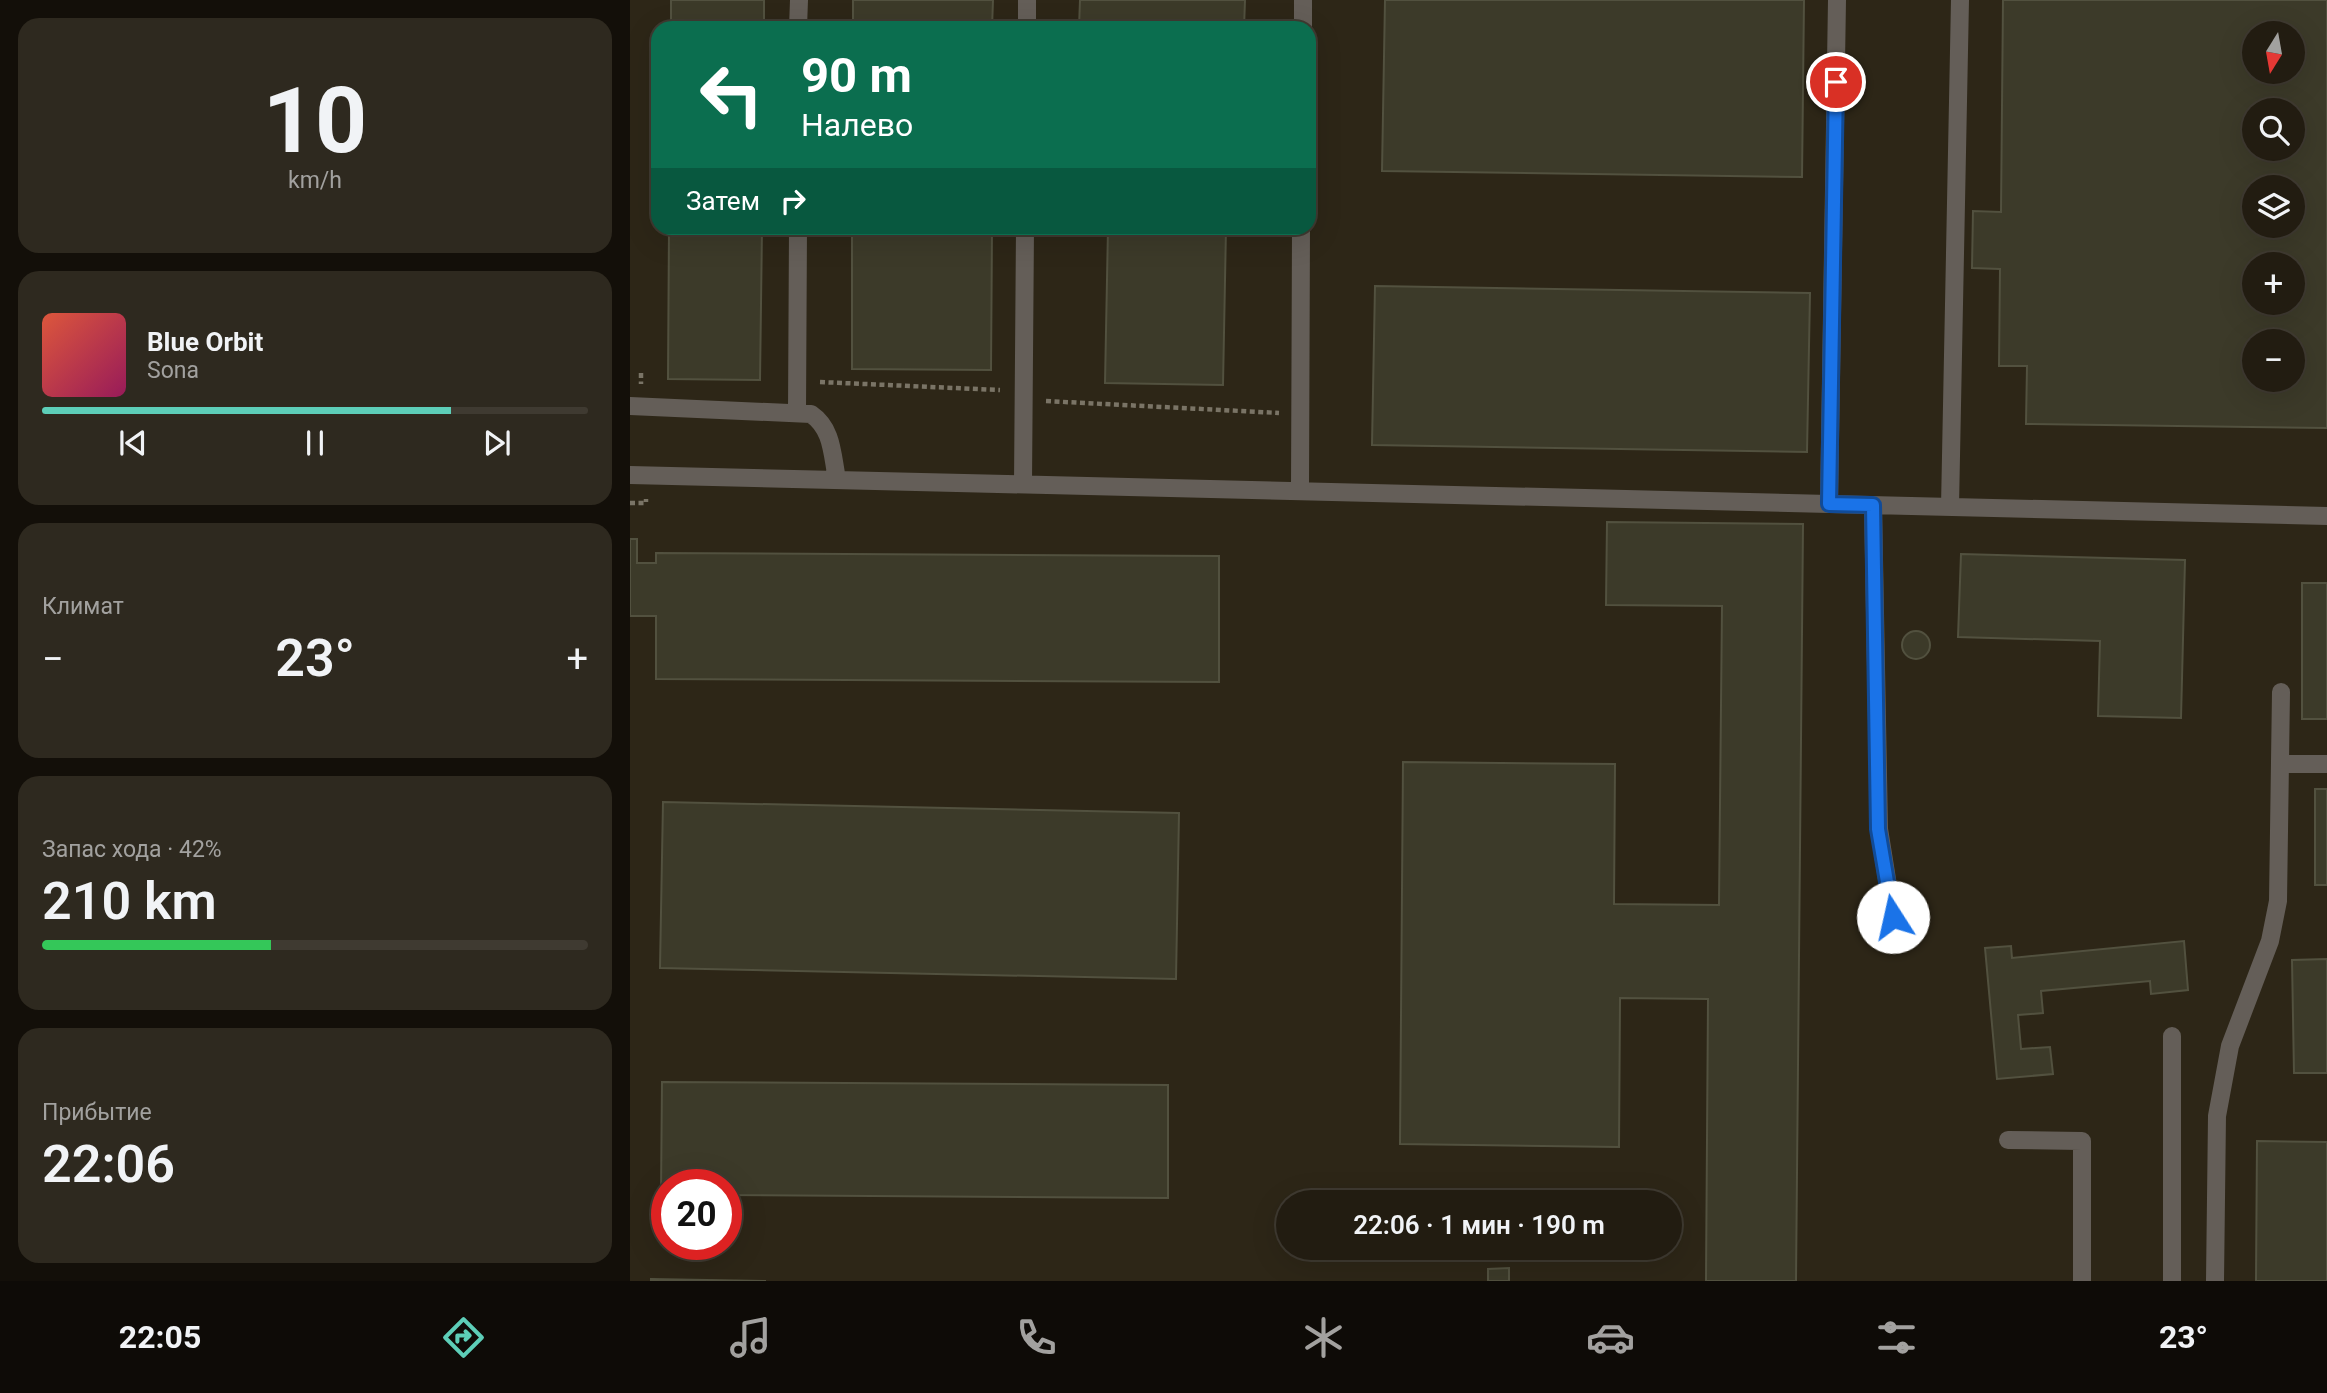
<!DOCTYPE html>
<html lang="ru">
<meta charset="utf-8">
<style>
body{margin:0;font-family:Roboto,sans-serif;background:#2e291f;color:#f1f3f6;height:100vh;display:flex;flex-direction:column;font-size:26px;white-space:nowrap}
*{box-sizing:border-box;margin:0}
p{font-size:23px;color:#a2a19f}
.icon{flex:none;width:38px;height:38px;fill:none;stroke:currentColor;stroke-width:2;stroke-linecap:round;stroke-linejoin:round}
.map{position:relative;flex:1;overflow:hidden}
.panel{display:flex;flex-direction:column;gap:18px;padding:18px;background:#130f09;width:630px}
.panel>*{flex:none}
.top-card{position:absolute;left:21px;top:21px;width:665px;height:214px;border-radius:21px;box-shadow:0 7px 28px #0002,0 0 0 2px #3f3a31;background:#0b6e4f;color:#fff;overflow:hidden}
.needle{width:46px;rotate:191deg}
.buttons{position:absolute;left:1612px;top:21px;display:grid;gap:14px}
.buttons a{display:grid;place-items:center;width:63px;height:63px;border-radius:50%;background:#221c11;box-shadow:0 7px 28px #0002,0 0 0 2px #3f3a31;font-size:35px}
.speed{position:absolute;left:21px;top:1169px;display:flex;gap:14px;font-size:35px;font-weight:700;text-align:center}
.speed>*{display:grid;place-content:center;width:91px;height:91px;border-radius:50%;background:#221c11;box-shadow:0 7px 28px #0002,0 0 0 2px #3f3a31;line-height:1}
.speed .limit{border:10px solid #d22;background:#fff;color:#111}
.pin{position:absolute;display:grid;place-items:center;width:60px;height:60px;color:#fff;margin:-30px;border:4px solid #fff;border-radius:50%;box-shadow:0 2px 7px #0007}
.me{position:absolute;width:77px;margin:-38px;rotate:350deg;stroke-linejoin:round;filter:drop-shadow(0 0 5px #0008)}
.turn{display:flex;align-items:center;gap:24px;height:147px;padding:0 35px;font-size:32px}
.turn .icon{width:91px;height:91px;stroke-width:2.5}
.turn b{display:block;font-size:49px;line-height:60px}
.then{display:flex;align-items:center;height:66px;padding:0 35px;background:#0003;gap:14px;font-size:26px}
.big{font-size:52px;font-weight:600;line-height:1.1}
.panel .card{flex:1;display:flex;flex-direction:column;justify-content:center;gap:10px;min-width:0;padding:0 24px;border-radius:21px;background:#2e291f}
.panel .dial{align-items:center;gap:0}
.dial b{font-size:91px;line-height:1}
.song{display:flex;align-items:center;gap:21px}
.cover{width:84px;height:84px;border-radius:10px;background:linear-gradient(135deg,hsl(10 70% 55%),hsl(330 70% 35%))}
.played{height:7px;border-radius:4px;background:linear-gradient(90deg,#5dceb8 75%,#3f3a31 75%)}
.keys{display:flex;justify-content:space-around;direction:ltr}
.heat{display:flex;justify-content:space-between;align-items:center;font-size:38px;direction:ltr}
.charge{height:10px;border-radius:5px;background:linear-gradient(90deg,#34c759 42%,#3f3a31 0)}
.trip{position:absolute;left:646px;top:1190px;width:406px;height:70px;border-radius:35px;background:#221c11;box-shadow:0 7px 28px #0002,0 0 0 2px #3f3a31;font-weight:600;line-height:70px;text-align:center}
.tab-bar{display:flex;height:112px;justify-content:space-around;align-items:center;background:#0e0b07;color:#a2a19f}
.tab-bar .icon{width:49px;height:49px}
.tab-bar .on{color:#5dceb8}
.tab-bar b{font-size:32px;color:#f1f3f6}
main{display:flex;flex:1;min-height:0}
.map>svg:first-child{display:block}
</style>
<main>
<section class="panel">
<div class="card dial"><b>10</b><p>km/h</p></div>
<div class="card">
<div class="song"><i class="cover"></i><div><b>Blue Orbit</b><p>Sona</p></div></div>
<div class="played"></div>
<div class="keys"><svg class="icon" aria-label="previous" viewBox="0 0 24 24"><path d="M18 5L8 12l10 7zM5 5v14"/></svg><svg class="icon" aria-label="pause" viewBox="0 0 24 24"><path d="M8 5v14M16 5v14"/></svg><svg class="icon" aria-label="next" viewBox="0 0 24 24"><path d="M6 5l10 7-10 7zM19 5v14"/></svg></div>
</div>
<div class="card"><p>Климат</p>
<div class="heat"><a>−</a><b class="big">23°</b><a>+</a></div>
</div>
<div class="card"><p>Запас хода · 42%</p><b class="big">210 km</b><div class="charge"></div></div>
<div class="card"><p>Прибытие</p><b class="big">22:06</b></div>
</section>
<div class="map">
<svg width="1697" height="1281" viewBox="0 0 1697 1281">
<rect width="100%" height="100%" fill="#2d2617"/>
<path fill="#3c3a29" stroke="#52513f" stroke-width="2" fill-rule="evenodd" d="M41,0H134V28H41Z
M223,0H363L362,28H223Z
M450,0H615L614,28H449Z
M755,0H1174L1172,177L752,171Z
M1373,0H1697V428L1396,424L1397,366H1369L1370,269L1342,268L1343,211L1371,212ZM1624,33H1662V72H1624ZM1624,110H1662V149H1624ZM1624,187H1662V226H1624ZM1624,264H1662V303H1624ZM1624,341H1662V380H1624Z
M39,228H132L130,380L38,379Z
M222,228H362L361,370L222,369Z
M478,228H596L593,385L475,383Z
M745,286L1180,293L1177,452L742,445Z
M977,522L1173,524L1166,1281H1076L1078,999L990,998L989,1147L770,1144L773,762L985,764L984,904L1089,905L1092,606L976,605Z
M0,539H7V563H26V553L589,556V682L26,679V616H0Z
M1331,554L1555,560L1551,718L1468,716L1470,641L1328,637Z
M1672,583H1697V719H1672Z
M1272 645a14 14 0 1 1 28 0a14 14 0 1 1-28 0Z
M1685,789H1697V885H1685Z
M33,802L549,813L546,979L30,968Z
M1554,941L1558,990L1521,994L1520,981L1411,991L1413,1013L1388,1015L1391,1049L1420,1047L1423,1074L1367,1079L1355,948L1381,946L1382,958Z
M1697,959V1073H1664L1662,960Z
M32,1082L538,1085V1198L96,1195V1185H37V1194H31Z
M1627,1141L1697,1142V1281H1626Z
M879,1268V1281H858V1269Z
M21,1279L136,1281H21Z"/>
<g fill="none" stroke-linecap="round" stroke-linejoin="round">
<path stroke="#7a7466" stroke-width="4.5" stroke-dasharray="5 3.5" stroke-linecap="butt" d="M11,373V384
M190,382L370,390
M416,401L649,413
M0,503H16V499"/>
<path stroke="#645e58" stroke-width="18" d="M168,28L169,0
M397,28V0
M673,28V0
M0,406L181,414C203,429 202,455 207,479
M167,412L168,228
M0,475L1697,516
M393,484L395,228
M670,490L671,228
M1199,504L1207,0
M1243,505L1249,829L1263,917
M1320,507L1330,0
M1651,764H1697
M1378,1140L1452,1141V1281
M1542,1281V1036
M1585,1281L1587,1116L1600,1046L1640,941L1648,901L1651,692"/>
</g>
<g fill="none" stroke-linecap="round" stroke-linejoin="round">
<defs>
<path id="route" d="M1206,82L1199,504L1243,505L1248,829L1263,917"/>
</defs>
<use href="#route" stroke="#114b97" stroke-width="18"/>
<use href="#route" stroke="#1a73e8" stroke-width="12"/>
</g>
</svg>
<div class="buttons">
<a><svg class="needle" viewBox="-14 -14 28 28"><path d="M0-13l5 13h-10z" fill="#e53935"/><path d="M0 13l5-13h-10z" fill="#a2a19f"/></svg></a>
<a><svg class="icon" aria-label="search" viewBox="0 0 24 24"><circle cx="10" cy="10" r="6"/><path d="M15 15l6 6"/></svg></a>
<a><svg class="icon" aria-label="layers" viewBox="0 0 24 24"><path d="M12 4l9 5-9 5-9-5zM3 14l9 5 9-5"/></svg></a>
<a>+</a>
<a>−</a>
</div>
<div class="speed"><div class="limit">20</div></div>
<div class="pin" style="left:1206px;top:82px;background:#d93025"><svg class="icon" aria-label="arrive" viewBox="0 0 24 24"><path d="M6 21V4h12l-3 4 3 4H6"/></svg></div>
<svg class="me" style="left:1263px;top:917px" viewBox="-20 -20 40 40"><circle r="19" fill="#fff"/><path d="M0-13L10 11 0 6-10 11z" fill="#1a73e8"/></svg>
<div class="trip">22:06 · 1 мин · 190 m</div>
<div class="top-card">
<div class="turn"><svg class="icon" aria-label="left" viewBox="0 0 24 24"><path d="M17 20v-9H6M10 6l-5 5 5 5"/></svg><div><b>90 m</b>Налево</div></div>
<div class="then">Затем<svg class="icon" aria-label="right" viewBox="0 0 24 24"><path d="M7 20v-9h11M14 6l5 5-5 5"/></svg></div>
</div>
</div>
</main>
<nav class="tab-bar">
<b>22:05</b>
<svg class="icon on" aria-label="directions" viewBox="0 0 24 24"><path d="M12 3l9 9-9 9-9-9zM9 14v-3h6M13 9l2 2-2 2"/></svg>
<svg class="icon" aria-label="music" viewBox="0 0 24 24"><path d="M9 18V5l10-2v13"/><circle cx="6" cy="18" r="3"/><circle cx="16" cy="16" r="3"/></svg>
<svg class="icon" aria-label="phone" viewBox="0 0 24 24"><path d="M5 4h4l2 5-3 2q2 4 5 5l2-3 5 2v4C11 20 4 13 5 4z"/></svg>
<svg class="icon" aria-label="climate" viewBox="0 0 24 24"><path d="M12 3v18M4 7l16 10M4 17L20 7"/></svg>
<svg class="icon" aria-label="car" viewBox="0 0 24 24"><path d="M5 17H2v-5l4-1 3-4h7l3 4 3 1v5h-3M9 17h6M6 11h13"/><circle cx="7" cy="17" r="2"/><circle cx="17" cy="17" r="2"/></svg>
<svg class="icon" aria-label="filters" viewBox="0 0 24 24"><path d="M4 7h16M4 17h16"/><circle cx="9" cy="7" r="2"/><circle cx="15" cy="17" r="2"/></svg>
<b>23°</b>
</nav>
